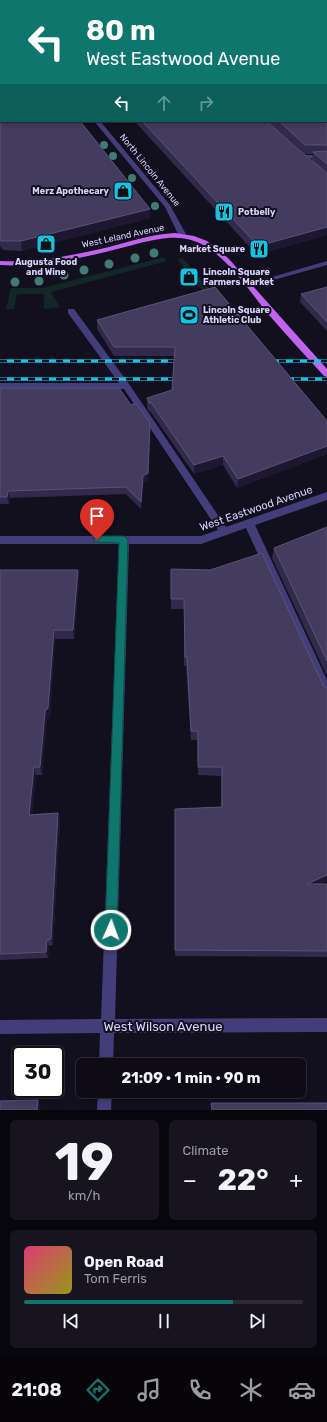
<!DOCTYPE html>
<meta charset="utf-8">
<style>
body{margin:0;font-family:Rubik,sans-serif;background:#171420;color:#f1f3f6;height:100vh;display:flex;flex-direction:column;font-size:15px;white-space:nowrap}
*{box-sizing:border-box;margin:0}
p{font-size:13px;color:#9b9ba1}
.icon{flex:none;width:22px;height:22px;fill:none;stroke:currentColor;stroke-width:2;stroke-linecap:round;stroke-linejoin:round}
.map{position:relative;height:1110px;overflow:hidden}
.side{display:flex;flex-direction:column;gap:10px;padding:10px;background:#08060d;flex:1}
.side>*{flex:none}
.guide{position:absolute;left:0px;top:0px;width:327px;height:122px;box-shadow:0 2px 6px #0003,0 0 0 1px #2e2b36;background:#0f766e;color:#fff;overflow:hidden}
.speed{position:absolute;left:12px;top:1046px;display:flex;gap:8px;font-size:20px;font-weight:700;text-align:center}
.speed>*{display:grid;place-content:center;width:52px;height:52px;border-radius:50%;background:#0e0b17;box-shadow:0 2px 6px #0003,0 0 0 1px #2e2b36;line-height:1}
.speed .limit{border:2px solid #111;border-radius:6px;background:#fff;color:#111}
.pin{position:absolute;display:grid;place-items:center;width:34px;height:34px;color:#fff;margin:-41px -17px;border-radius:50% 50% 50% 0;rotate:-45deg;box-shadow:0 0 4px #0007}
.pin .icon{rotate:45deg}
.me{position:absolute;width:44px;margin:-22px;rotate:2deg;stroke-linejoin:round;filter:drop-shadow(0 0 3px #0008)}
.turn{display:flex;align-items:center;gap:14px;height:84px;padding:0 20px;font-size:18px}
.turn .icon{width:52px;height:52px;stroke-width:2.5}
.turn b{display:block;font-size:28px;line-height:34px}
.lanes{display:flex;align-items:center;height:38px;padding:0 20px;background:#0003;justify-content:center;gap:20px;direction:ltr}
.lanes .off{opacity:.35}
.big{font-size:30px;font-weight:700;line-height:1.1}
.side .tile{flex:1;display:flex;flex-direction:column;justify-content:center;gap:6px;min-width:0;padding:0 14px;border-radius:6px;background:#171420}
.side .dial{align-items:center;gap:0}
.dial b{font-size:52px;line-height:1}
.song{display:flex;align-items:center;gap:12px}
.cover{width:48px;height:48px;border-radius:6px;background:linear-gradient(135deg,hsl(340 70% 55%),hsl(60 70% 35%))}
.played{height:4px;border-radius:2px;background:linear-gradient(90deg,#0f766e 75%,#2e2b36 75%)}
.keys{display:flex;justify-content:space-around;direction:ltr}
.heat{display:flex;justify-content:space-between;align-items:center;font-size:22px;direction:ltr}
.side .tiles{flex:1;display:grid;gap:10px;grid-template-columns:1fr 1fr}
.tile:last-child{grid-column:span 2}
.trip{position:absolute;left:76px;top:1058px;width:230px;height:40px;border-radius:6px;background:#0e0b17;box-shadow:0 2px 6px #0003,0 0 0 1px #2e2b36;font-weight:700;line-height:40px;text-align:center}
.tabs{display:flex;height:64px;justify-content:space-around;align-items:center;background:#060409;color:#9b9ba1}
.tabs .icon{width:28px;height:28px}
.tabs .selected{color:#0f766e}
.tabs b{font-size:18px;color:#f1f3f6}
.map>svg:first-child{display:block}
</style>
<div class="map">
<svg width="327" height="1110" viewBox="0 0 327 1110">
<rect width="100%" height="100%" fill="#120f1f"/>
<path fill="#122828" d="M161,258H164L167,261L51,292L60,307L44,309V294H17L14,309H6L11,288H42Z
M183,258L210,290L204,292L177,259Z"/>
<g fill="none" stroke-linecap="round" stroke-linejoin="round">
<path fill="#433e7a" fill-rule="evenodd" d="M0,5L1,6V11L0,10Z
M94,121H100L170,205L187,236L186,238H180L165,207Z
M301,155H327V159L299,158V156Z
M327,261V265L249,287L245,285Z
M68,309H74L129,384L226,527L327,492V500L255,525L327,680V697L323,696L246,528L201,544H129L115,1019L327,1018V1032L114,1033L113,1065H99L100,1033L0,1034V1020L101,1019L119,544H0V536H201L218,530L124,389H0V383H119L68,313Z
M98,1091H112L111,1110H97Z"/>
<path fill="#c263f0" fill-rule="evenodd" d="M175,233L194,236L207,241L228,258L327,369V377L324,376C306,356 287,336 269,315C249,291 223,249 191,240C175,235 156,239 140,243C94,255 48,268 0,265V261C38,263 73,255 109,247C131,241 153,234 175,233Z"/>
<defs>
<path id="rail" d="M0,361H185
M265,361H327
M0,379H184
M280,379H327"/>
</defs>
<use href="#rail" stroke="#15c4e2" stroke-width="3.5"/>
<use href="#rail" stroke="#120f1f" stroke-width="2.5" stroke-dasharray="7" stroke-linecap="butt"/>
</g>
<g fill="#407b76">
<circle cx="104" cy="145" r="4"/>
<circle cx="113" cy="156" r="4"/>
<circle cx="132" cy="178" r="4"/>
<circle cx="155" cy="206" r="4"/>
<circle cx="154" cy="253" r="4.5"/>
<circle cx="135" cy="258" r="4.5"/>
<circle cx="109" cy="264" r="4.5"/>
<circle cx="84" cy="270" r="4.5"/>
<circle cx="64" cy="275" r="4.5"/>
<circle cx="39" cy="281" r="4.5"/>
<circle cx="15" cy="282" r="4.5"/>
</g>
<path fill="#322a4b" d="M25,0H130L131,1H26Z
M274,0H327V235L257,255L137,124L136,121H267L299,150L312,160L313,154H304L268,121H326V1H277Z
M0,21L150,209V218L22,251L3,250L0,246Z
M215,287L327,421V454L237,488L223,465L194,474L150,411V413L147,408V398L172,390L174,356H114L97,329V320Z
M327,287V331L300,302L301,294Z
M0,388L131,405L150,423L148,480L143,483L141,509L126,494L10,498L9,504H0Z
M327,527V676L272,558L274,548Z
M171,569L324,687L327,688V881L320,884H327V957L175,956V809L221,807V776L198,775L197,740H191L186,666H184V609H171Z
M0,570H78L79,580L74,639H55L50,717L47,719L42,775H36L32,814L58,813L60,821L53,945L49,946L48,958L0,960Z"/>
<path fill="#1d1732" d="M150,209V218L22,251L21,241Z
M327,227V235L257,255L258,246Z
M150,423L148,480L143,483L141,509V502L143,476Z
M327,446V454L237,488L238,479Z
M223,456V465L194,474V465Z
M8,491L10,498L9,504L7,497Z
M78,570L79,580L74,639L73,630Z
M54,630L55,639L50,717L47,719L42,775L40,767Z
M34,767L36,775L32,822L29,815Z
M58,813L60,821L53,945L51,939Z
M327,875V881L304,891L307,884Z
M47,940L49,946L48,958L46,952Z
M38,1100L41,1104L40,1110H37Z"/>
<path fill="#433c5e" stroke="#5b5377" d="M31,0H130L131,1H32Z
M302,0H327V20L326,21V1H305Z
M0,21L1,22V121H80L150,209L21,241H1L0,239Z
M326,25L327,26V77H326Z
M326,81V82H327V145H305L279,121H326Z
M142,121H267L299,150L327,173V227L258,246Z
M327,151V164L313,152Z
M215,287L327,421V446L238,479L223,456L194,465L150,401V404L147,398L172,390L175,347H114L97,320Z
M327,287V322L301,294Z
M0,388H119L131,405L136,403L150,423L148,473L143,476L141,502L126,487L8,491L7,497H0Z
M327,527V661L274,548Z
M262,553L324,687L327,688V875L307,884H327V951L175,950V809L222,807V767H198V731H191L187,657H185L184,599H171V569L210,570Z
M0,570H78L73,630H54L48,708L45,711L40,767H34L29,815L58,813L51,939L47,940L46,952L0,954Z
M38,1100L37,1110H0V1101Z
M211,1103H327V1110H212Z"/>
<path fill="#0f766e" stroke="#0a4d48" d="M97,536H124L128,540L117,930L115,934L111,936L106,934L105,930L119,543L94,542V537Z"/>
<defs>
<symbol id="shop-square" viewBox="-11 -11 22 22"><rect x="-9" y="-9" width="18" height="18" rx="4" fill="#15c4e2" stroke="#120f1f"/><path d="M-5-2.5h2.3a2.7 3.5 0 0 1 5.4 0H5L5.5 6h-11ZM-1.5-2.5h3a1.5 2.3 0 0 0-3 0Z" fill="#111"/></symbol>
<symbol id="restaurant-square" viewBox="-11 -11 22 22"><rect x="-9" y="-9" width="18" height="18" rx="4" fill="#15c4e2" stroke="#120f1f"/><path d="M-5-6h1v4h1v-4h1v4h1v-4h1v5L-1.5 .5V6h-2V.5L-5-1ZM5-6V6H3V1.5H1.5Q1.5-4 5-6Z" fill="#111"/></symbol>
<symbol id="stadium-square" viewBox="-11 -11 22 22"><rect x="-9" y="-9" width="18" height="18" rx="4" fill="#15c4e2" stroke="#120f1f"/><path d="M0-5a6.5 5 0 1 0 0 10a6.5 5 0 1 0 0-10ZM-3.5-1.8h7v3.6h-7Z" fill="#111"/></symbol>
</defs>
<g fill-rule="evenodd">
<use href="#shop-square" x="112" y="180" width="22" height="22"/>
<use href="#restaurant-square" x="213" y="201" width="22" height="22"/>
<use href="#shop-square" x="35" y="233" width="22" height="22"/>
<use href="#restaurant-square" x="248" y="238" width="22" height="22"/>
<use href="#shop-square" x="178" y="266" width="22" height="22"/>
<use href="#stadium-square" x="178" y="304" width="22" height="22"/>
</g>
<g text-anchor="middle" stroke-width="4" stroke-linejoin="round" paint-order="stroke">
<g font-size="9" fill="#d8d1fb" stroke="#120f1f">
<text transform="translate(150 170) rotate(51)" y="3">North Lincoln Avenue</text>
<text transform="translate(123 236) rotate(-12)" y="3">West Leland Avenue</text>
</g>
<g font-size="9" font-weight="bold" fill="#d8d1fb" stroke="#120f1f" text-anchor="start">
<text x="109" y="194" text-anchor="end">Merz Apothecary</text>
<text x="238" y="215">Potbelly</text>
<text x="245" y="252" text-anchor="end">Market Square</text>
<text x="46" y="265" text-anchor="middle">Augusta Food<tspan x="46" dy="10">and Wine</tspan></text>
<text x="203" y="275">Lincoln Square<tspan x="203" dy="10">Farmers Market</tspan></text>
<text x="203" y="313">Lincoln Square<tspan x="203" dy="10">Athletic Club</tspan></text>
</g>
<g font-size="11" fill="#d8d1fb" stroke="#120f1f">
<text transform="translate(256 508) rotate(-19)" y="4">West Eastwood Avenue</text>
</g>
<g font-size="13" fill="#d8d1fb" stroke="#120f1f">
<text x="163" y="1031">West Wilson Avenue</text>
</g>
</g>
</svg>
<div class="speed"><div class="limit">30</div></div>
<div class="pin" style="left:97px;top:540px;background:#d93025"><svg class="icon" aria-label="arrive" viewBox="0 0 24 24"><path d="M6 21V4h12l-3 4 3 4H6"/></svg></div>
<svg class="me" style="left:111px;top:930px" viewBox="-20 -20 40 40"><circle r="17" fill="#0f766e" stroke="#fff" stroke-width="3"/><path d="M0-11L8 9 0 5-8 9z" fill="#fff"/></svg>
<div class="trip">21:09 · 1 min · 90 m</div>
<div class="guide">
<div class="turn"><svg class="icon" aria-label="left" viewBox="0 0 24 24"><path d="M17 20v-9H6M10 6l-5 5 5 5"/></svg><div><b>80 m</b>West Eastwood Avenue</div></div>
<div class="lanes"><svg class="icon" aria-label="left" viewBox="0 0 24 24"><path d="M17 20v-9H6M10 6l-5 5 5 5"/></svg><svg class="icon off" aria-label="ahead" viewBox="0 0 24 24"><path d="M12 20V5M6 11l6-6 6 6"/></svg><svg class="icon off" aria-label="right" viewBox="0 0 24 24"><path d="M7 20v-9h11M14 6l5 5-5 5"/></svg></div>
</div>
</div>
<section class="side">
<div class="tiles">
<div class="tile dial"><b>19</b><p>km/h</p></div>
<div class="tile"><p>Climate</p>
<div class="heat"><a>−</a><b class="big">22°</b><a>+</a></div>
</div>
<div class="tile">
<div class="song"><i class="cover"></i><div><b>Open Road</b><p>Tom Ferris</p></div></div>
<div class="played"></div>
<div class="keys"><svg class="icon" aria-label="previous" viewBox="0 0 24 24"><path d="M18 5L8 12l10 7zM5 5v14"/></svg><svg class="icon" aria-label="pause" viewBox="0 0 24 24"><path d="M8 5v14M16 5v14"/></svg><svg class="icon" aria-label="next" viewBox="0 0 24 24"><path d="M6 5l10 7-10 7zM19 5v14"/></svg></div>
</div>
</div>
</section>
<nav class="tabs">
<b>21:08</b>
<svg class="icon selected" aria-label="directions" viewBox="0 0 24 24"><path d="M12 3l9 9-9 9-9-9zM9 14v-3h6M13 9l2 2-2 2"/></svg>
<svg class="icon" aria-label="music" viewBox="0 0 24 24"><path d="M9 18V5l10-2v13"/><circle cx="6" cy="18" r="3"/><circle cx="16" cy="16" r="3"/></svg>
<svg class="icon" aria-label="phone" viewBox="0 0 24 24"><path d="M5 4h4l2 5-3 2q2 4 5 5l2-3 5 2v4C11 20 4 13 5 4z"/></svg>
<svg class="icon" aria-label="climate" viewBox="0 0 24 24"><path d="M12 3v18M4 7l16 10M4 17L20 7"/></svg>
<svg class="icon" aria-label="car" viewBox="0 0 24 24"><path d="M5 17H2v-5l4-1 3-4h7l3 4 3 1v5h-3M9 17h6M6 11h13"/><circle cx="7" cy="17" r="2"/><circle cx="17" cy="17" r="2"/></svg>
</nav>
